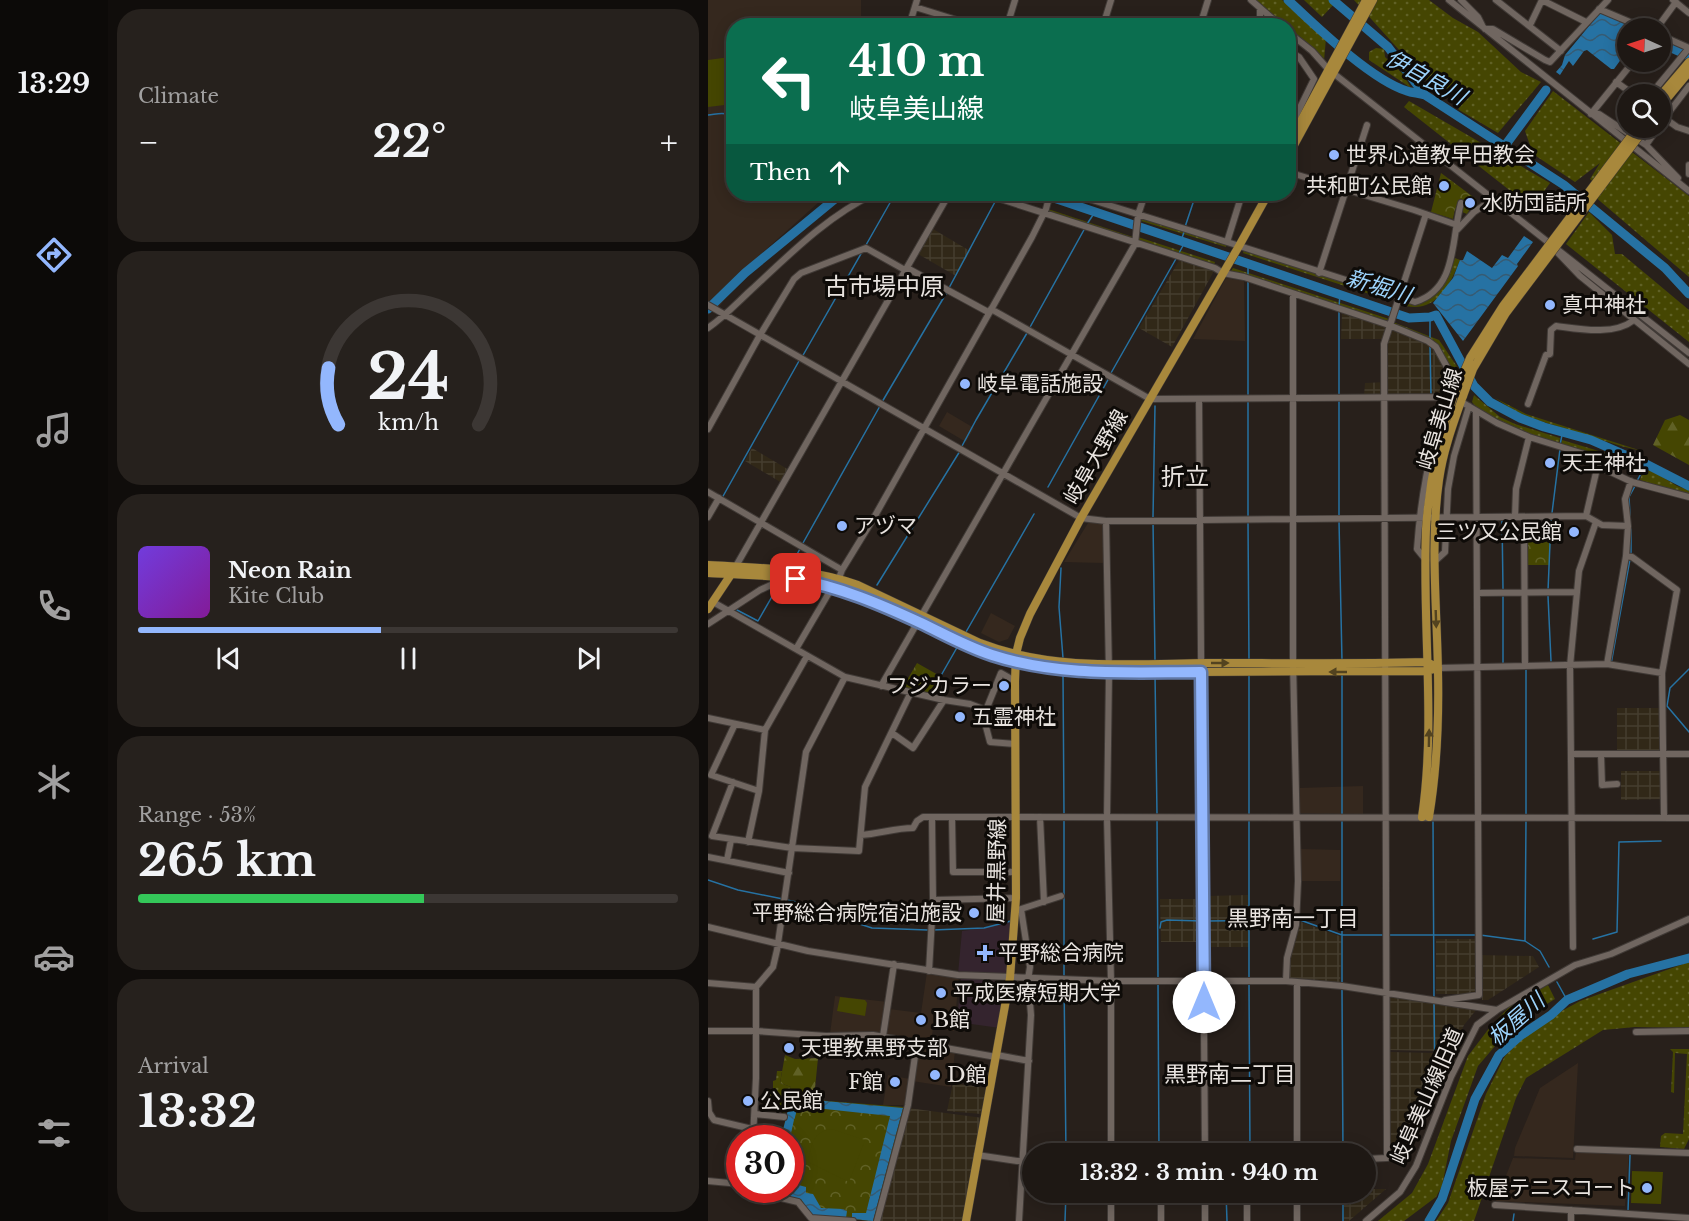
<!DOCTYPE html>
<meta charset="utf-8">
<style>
body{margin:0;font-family:"Libre Baskerville","Noto Sans JP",serif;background:#26211d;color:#f1f3f6;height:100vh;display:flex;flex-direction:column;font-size:22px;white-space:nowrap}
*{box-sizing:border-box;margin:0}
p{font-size:20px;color:#a1a0a0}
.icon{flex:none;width:33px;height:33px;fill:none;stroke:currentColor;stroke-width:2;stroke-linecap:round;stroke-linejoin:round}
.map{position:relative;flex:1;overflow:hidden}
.sheet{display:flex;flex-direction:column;gap:9px;padding:9px;background:#100d0b;width:600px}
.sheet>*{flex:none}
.guide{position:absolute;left:18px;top:18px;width:570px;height:183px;border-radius:24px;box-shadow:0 3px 15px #0003,0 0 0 2px #3c3734;background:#0b6e4f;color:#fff;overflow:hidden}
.needle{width:39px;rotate:273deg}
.controls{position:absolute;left:909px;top:18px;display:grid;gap:12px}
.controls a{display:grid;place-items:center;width:54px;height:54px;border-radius:50%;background:#1e1814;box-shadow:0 3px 15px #0003,0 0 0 2px #3c3734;font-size:30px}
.speed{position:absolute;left:18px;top:1125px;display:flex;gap:12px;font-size:30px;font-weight:700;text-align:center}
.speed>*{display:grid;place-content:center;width:78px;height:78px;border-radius:50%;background:#1e1814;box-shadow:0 3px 15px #0003,0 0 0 2px #3c3734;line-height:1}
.speed .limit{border:9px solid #d22;background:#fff;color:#111}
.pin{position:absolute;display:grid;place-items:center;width:51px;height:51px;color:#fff;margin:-26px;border-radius:12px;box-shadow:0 3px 9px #0006}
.me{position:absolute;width:66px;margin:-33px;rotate:0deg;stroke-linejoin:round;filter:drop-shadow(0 0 4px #0008)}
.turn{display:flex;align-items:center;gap:21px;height:126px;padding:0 24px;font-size:27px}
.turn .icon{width:78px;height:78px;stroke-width:2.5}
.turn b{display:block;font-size:42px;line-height:51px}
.then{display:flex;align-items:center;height:57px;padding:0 24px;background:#0003;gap:12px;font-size:22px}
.big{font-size:45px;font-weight:700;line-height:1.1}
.sheet .card{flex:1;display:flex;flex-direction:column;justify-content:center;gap:9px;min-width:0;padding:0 21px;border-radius:24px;background:#26211d}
.sheet .dial{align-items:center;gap:0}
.dial svg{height:156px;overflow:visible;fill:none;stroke:#3c3734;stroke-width:7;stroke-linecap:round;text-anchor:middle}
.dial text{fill:#f1f3f6;stroke:none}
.song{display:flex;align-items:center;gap:18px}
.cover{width:72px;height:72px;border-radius:9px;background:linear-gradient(135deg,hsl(260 70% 55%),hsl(290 70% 35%))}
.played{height:6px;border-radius:3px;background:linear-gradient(90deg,#93b7fd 45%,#3c3734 45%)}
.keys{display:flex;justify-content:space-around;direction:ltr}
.heat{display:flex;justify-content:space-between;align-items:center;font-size:33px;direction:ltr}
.charge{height:9px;border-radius:4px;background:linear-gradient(90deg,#34c759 53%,#3c3734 0)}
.trip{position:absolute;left:314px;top:1143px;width:354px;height:60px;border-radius:30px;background:#1e1814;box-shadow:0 3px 15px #0003,0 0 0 2px #3c3734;font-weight:700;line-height:60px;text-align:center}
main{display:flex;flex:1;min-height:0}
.tabs{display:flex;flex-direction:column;width:108px;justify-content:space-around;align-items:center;background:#0c0a08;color:#a1a0a0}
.tabs .icon{width:42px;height:42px}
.tabs .on{color:#93b7fd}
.tabs b{font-size:27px;color:#f1f3f6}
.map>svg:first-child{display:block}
</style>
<main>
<nav class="tabs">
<b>13:29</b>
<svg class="icon on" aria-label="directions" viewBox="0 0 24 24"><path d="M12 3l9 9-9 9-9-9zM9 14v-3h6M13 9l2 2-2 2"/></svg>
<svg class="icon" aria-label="music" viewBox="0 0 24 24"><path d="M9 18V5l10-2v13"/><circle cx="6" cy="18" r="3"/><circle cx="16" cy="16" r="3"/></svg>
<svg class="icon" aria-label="phone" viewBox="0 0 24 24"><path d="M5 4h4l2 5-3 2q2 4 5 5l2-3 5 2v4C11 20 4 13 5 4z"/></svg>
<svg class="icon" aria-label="climate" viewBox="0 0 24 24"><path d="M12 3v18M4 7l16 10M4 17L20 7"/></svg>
<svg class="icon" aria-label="car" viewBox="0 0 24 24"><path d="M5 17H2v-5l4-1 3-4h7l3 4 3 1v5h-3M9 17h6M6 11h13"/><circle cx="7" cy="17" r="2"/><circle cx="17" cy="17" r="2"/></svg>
<svg class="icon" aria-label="filters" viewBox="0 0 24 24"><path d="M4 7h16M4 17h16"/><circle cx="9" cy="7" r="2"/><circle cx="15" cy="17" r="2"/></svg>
</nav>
<section class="sheet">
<div class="card"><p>Climate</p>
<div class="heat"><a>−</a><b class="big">22°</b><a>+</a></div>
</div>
<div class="card dial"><svg viewBox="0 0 100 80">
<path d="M14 69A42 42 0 1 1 86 69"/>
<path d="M14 69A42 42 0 0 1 9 40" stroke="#93b7fd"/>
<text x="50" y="56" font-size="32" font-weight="700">24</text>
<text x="50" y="72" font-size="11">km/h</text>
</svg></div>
<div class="card">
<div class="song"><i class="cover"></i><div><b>Neon Rain</b><p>Kite Club</p></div></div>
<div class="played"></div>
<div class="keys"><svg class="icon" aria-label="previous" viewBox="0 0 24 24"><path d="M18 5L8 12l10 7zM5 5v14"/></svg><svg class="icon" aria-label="pause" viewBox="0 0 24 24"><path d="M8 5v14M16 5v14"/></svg><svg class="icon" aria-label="next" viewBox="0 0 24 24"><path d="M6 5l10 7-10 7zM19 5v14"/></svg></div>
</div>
<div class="card"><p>Range · 53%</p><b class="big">265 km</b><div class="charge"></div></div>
<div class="card"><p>Arrival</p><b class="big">13:32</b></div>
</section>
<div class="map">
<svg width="981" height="1221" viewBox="0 0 981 1221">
<defs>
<pattern id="industrial-grid" width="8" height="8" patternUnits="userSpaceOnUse" patternTransform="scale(1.5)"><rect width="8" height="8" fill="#312818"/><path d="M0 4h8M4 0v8" fill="none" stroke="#453d2e"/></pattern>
<pattern id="grass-dots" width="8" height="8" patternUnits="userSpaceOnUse" patternTransform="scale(1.5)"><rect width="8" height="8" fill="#454602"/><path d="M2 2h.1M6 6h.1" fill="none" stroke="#606126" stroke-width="1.8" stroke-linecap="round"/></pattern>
<pattern id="forest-firs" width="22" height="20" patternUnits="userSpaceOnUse" patternTransform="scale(1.5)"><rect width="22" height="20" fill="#454602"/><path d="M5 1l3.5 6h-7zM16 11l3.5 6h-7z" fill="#606126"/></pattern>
<pattern id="park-crowns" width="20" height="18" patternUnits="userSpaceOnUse" patternTransform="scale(1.5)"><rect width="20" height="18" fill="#454602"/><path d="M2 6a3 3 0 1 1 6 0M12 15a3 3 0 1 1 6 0" fill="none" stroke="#606126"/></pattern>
<pattern id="water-waves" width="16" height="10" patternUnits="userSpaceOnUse" patternTransform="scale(1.5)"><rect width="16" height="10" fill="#2672a3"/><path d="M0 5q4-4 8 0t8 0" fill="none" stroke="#365b73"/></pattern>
</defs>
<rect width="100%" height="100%" fill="#28201b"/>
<path fill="#35281e" d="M0,0H153V25L26,26V194H125L111,202L44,262L11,307L0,315Z
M518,278L536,281L537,341L485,339Z
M239,412L266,428L258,442L231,426Z
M395,522V563L356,562L380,523Z
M283,613L307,626L300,639L291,642L273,633Z
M655,786V814L590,813L591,788Z
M591,849L632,850V881H592Z
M219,972L251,977L246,1031L225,1028L223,1043L178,1036L181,1009L213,1013Z
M127,996L180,1002L174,1034H122Z
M211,1043L247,1051L243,1087L204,1081Z
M870,1063L865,1158L806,1156L807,1148L832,1088Z
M180,1075L202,1079L198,1105H175Z
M868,1151L921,1153L917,1206L788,1201L805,1158L867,1160Z"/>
<path fill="url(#industrial-grid)" d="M225,229L262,251L248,276L210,254Z
M472,259L506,271L464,347L431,328Z
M634,313L676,326L683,330L719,344L726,351L742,377L733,395L656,396L657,383L679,382L678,343L680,339H633Z
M44,448L81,470L74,483L37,461Z
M909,708H954V752H909Z
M913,771H955V799L913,800Z
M540,895L541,947H499V896Z
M452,899H493V942H453Z
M593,922L634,937L632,983L581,978L582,960Z
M728,939H769V955L825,956L831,967L780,1000H774V994H728Z
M683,996L769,1009L756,1025L745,1050L738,1058H730L729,1051L681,1050V998Z
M682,1052L726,1053L725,1084L697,1158H682Z
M245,1083L278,1088L273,1114L239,1111Z
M200,1108L275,1118L256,1221H171Z
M657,1189H678L641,1221H636V1193L657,1192Z"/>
<path fill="#34242e" d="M304,921L299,976L250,974L254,931L277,928Z
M253,977L298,982L292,1028L249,1022Z"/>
<path fill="url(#grass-dots)" d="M546,0H574L618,38L616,61L581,30L580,26L576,25Z
M596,0H622L626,4L614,17Z
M646,0H721L745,18L770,32L813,72L833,82L790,133L751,110L745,92H729Z
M668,48L676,49L677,57L695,74L703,88L661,60V52Z
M845,91L981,196V277L886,196L893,189L882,179L892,163L867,182L825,154L817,131Z
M701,101L842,183L824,208L696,107Z
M340,209L425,237L424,239L341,212Z
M881,212L904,235L907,254H914L981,310V342L858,244Z
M435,218L519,244L518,247L433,221Z
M430,237L507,262L506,265L429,240Z
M536,250L686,299L680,300L535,253Z
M747,258L752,260C741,289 725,316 691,304L693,301C699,302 706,304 712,303C729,300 741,271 747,258Z
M525,268L681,319L677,321L523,271Z
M685,322L731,340L750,368L747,374L730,345L684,324Z
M766,395L792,417L807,424L852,438L851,443C830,437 806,431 788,420C782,416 779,411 771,410L764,402Z
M787,398L818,414L934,451L913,446L813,415Z
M854,440L931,463L932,466L853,446Z
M936,468H940L969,486L981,490V495L932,480Z
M981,962V1028L927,1027L895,1030L818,1078L808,1098L766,1221H728L740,1203L778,1094L797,1056L813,1040L852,1012L872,1001Z
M840,985L847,999L805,1025L770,1066L743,1141L734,1186L728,1197L696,1221H670L704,1193L720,1164L760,1056L782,1027L802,1006Z
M962,1049H981V1139L976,1149L952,1147L953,1136L957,1133L975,1134L979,1054L967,1053L966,1093L963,1092L965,1052Z
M69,1071H74L72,1083L83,1087L76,1115H74L75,1107L62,1105L61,1102L54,1101V1098H60V1092H65V1081L68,1080Z"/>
<path fill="url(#forest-firs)" d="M972,415L981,420V465L945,445L957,420Z
M77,1055L87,1059L110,1058L106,1098L81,1096L83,1087L72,1083Z"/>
<path fill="url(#park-crowns)" d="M733,173L768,199L759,214L747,209L745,219L723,212Z
M818,533L843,536L841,565H817Z
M209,663L232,676L222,693L195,687Z
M83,1098L196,1107L165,1221L103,1216L93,1200L66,1195L62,1190H82V1138H73Z"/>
<path fill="#454602" d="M22,57L25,83V104L0,107V60Z
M132,997L157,1000L159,1003L157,1016L129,1011Z
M124,1129L157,1140L141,1182L100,1162C103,1146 105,1131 124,1129Z
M924,1171L955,1172L953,1204L923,1203Z"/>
<path fill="url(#water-waves)" d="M891,14H897L928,28H920L919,51L906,69H903L879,50L876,51L865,66L861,61L852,75L848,72L854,65L857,55Z
M816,236L825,242L809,264L810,266L755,341L725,303L745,278L752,260H755L759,251L784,268L794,255L800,258Z
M83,1098L195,1108L165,1221L144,1219V1213H158L182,1116L89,1106L82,1138H73Z
M83,1183L98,1187V1193L105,1194L113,1208L135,1209L139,1211L138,1218L104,1216L93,1199L66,1195L63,1190H82Z"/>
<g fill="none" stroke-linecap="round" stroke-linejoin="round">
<path stroke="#2672a3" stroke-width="1.5" d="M541,26V25
M0,115C11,114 20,110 26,121
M379,224L387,212
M477,227L488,194
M473,241L476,232
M158,245L187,194
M471,253L477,242
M540,263V274
M540,282V397
M241,288L288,200
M631,307L632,294
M631,311V397
M722,317V338
M321,329L377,228
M722,346L723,395
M94,357L154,252
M403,373L469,257
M631,401V517
M174,402L239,292
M540,402V517
M852,445L854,435
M254,446L268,420L319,333
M929,481L938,464
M340,487L401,378
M14,498L91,361
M844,513L852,449
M922,516L921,497L927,486
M445,517L447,406
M794,519L795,589
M445,521L447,661
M631,521L634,661
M540,522L541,661
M923,529V554
M95,543L172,406
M82,567L93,547
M353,568L351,607L355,658
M169,585L252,451
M840,591L843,519
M795,594V664
M840,596L843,661
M29,610L50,621L73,581
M258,632L326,514
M903,664L922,559
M981,669L962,688L959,706L981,732
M355,674L356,814
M447,674L449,814
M634,674V817
M541,675V814
M223,693L251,644
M818,814V669
M356,818V976
M449,818L450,979
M541,819V979
M725,820L726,999
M634,821V985
M0,880L30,890L75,899
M79,900L129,911L130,917L164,928L220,930
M592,920L634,935H677
M499,921L587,920
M452,928L453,922L459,920L494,921
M224,930L276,928L303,921
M682,935H767
M772,935L817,941L832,951L841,967
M885,939L909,932L911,842L953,841
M817,941L818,819
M356,980L358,1154
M849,982L859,1000
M450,983L451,1154
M541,984L542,1154
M634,989L635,1154
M726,1003L727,1080
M86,1118L89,1106L99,1107
M518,1192L519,1221
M542,1192V1221
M635,1192V1221
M920,1211L922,1155
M357,1221L358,1192
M805,1221L806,1214"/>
<path stroke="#2672a3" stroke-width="9" d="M580,0C609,27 662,79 699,91C704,93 711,93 717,95L856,185L957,268L981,294
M625,0L680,47L717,95
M952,43L981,56
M796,147L838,90
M334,194L701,318L722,317L728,315L766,386L782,402L812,418L836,427L883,440L938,464L981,486
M0,309L37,273L133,194
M721,1221L734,1199L767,1099L791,1055L812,1036L843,1015L859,1000L920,974L981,958"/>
<defs>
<path id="minor" d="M543,0L573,26
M741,0L981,191
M753,0L770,17L774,25
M788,0L853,51
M834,0L878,22
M965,0L981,13
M207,7L268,26
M552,8V16L560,26
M891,9L936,28
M823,23L834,0
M201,26L209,0
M299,26L307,0
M395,26L403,0
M492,26L500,0
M949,28L968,2
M777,29H785L837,60L842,62L900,0
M580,32L604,51L620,69L981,353
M580,50L591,57L606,79L580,132
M908,82L925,94
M943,94L981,48L952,35
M883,114H891L938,145L970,178
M883,114L925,62
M955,117L969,127L981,131
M952,124L981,86
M938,145L950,128
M981,165V174
M580,172L706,210L749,225
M277,194L507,268L515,273L536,277L681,325L720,341L728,347L745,378V382C724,436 713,491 709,549L718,560
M365,194L519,242
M534,194L519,242L707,302C750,289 743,238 753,203
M749,230L766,212L787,198
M850,253L872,276L981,364
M199,268L280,312
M611,273L659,125
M0,305L373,518L398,521L878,516L894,525L920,526L918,556L899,664
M283,309L442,399L740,397
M0,328C16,317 28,304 42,291C80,256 119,216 166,194
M491,399L497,1154
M757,404L789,423L821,437L886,457L892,467L924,482L981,497
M820,404L838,355L842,354L843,330L848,326C871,329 906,336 926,320
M0,429L52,335L86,279L93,273L158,248L197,270
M0,492L134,570
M878,516L890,464
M0,517L11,498
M807,517L808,489L821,437
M816,517L817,666
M398,521L401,673L399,818L403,981V1154
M920,526L917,499L923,481
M918,556L924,557L969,590L954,673L956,817
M727,561L737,552L740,489L746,456L761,406
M28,566L241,194
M131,578L134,570L164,521L324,237L338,209L342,194
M770,593L868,592
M5,602L137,677L236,700L262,704L278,710L277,723L282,742L307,744
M0,624L52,590L65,584L66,576
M88,649L122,591V585
M730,668L899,664L954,673
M173,686L427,244L430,215L437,194
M278,710L293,673L307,681
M0,718L57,730
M27,724L3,775L51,791
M184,733L205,748L236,700
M863,754H981
M893,754L894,785L909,784
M25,782L4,836L84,848L151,851L157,787L203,692
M332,817L336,902
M244,818L245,872H308
M153,835C171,834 187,828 205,828L209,821L215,817L981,818
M40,842L51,791L57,730L99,656
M0,857L81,873
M19,860L23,840
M225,900L308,898
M313,909L353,896
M307,911L313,909L322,967L320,979L323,1015L311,1221
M0,927L100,951L250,975L403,981H578L634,986L789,1010
M865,947L862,666L871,571L888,522
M221,971L225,900L224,819
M578,981L579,958L588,925L590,881L585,662V294
M589,982V1154
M0,983L48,987
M737,1000L771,995L768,412
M0,1031H48L118,1036L165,1035L288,1057
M928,1032L981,1031
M175,1036L186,964
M289,1055L321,1061
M0,1101L1,1112L6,1120L44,1129
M47,1114L76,1117
M45,1138L48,1078V987L65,967L69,950L98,752L137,677
M869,1149L981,1153
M269,1155L309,1161L324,1160
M657,1159L679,1158L676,344L718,214
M0,1181L32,1184
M59,1190L65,1196L90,1202L103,1218L145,1221
M453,1192V1221
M497,1192V1221
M539,1192V1221
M787,1205L981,1218
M863,1210V1221
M169,1221L200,1105L209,1042
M403,1221V1192
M589,1221V1192
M658,1221L692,1192L708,1166L743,1077L769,1025L789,1010L867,965L903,954L981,919"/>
<path id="major" d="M952,96L981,62
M952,107L981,72
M580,145L658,0
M580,156L665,0
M0,565C51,568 102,568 150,585L272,643C344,671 423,664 499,663C572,663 646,664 719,662L730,668
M0,573C48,575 98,576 143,592C203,614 257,650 320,665C374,678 432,672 487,672C564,671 642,671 719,671L730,668
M0,609L26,570
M714,817C728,722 714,625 718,529C721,483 731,437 746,395
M721,817C729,769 731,721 730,672C729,608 722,543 731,480C735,451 745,424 755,396
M258,1221L302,978L308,898L307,681L308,654L312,638L322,614L373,518L531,246L560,194"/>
</defs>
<use href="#minor" stroke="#403a36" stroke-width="8"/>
<use href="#major" stroke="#403a36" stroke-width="9"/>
<use href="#minor" stroke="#706660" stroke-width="6"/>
<use href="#major" stroke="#a8883c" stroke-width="8"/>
<defs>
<path id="major-bridge" d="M746,395L762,358L795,306L929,128
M755,396L765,369L798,313L935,131"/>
</defs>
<use href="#major-bridge" stroke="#403a36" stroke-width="9" stroke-linecap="butt"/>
<use href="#major-bridge" stroke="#a8883c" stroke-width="8"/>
</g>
<defs><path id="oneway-solid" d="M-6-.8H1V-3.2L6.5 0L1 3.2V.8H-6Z" transform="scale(1.5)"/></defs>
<g fill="#53431f">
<use href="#oneway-solid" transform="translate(728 619) rotate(88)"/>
<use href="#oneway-solid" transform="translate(512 663)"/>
<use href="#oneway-solid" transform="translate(630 672) rotate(180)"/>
<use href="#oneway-solid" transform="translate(721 738) rotate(-89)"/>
</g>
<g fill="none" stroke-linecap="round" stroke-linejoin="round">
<defs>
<path id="route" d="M88,579C132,587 172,604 213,623C236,634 259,647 284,655C352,677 422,672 493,672L496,1002"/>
</defs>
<use href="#route" stroke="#6077a4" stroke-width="15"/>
<use href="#route" stroke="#93b7fd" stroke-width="10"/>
</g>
<g fill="#93b7fd" stroke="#0e0b08" stroke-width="2">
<circle cx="626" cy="155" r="6"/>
<circle cx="736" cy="186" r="6"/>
<circle cx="762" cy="203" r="6"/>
<circle cx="842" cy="305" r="6"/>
<circle cx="257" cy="384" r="6"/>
<circle cx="842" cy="463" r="6"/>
<circle cx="134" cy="526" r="6"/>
<circle cx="866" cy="532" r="6"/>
<circle cx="296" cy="686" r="6"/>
<circle cx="252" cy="717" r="6"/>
<circle cx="266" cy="913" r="6"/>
<path d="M274 944h6v6h6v6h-6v6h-6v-6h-6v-6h6z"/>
<circle cx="233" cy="993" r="6"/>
<circle cx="213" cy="1020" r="6"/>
<circle cx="81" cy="1048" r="6"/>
<circle cx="227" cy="1075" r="6"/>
<circle cx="187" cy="1082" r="6"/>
<circle cx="40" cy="1101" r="6"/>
<circle cx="939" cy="1188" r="6"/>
</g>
<g text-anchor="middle" stroke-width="6" stroke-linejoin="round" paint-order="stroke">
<g font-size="21" fill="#e8e3df" stroke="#0e0b08" text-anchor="start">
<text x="638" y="162">世界心道教早田教会</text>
<text x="724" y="193" text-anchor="end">共和町公民館</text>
<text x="774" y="210">水防団詰所</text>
<text x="854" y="312">真中神社</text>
<text x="269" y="391">岐阜電話施設</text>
<text x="854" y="470">天王神社</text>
<text x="146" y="533">アヅマ</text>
<text x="854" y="539" text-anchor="end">三ツ又公民館</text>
<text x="284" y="693" text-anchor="end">フジカラー</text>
<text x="264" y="724">五霊神社</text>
<text x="254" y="920" text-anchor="end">平野総合病院宿泊施設</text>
<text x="290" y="960">平野総合病院</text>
<text x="245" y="1000">平成医療短期大学</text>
<text x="225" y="1027">B館</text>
<text x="93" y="1055">天理教黒野支部</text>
<text x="239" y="1082">D館</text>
<text x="175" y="1089" text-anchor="end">F館</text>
<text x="52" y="1108">公民館</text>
<text x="927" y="1195" text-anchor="end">板屋テニスコート</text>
</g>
<g font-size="21" fill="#e8e3df" stroke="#0e0b08">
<text transform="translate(732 419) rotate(-73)" y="7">岐阜美山線</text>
<text transform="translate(388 457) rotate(-60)" y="7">岐阜大野線</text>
<text transform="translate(289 871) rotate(-89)" y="7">屋井黒野線</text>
<text transform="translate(719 1096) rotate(-66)" y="7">岐阜美山線旧道</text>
</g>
<g font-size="22" font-style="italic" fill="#9cd3fc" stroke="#0e0b08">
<text transform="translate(718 77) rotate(29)" y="8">伊自良川</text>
<text transform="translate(671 286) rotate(17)" y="8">新堀川</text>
<text transform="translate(808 1019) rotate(-41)" y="8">板屋川</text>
</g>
<g font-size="22" fill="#e8e3df" stroke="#0e0b08">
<text x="585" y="926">黒野南一丁目</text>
<text x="522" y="1082">黒野南二丁目</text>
</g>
<g font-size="24" fill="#e8e3df" stroke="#0e0b08">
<text x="176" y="295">古市場中原</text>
<text x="477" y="485">折立</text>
</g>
</g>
</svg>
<div class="controls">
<a><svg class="needle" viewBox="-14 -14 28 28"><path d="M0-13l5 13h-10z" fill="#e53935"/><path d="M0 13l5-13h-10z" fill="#a1a0a0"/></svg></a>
<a><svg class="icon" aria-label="search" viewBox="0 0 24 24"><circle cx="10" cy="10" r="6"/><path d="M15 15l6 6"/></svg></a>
</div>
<div class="speed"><div class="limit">30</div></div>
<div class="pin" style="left:88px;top:579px;background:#d93025"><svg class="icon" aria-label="arrive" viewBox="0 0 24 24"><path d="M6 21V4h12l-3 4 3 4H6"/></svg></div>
<svg class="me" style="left:496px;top:1002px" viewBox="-20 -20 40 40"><circle r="19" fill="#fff"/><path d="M0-13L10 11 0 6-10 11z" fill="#93b7fd"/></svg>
<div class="trip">13:32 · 3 min · 940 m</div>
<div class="guide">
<div class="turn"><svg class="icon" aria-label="left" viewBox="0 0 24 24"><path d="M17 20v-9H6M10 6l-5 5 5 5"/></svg><div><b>410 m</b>岐阜美山線</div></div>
<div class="then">Then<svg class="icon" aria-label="ahead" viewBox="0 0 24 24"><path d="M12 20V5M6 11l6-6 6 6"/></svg></div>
</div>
</div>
</main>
